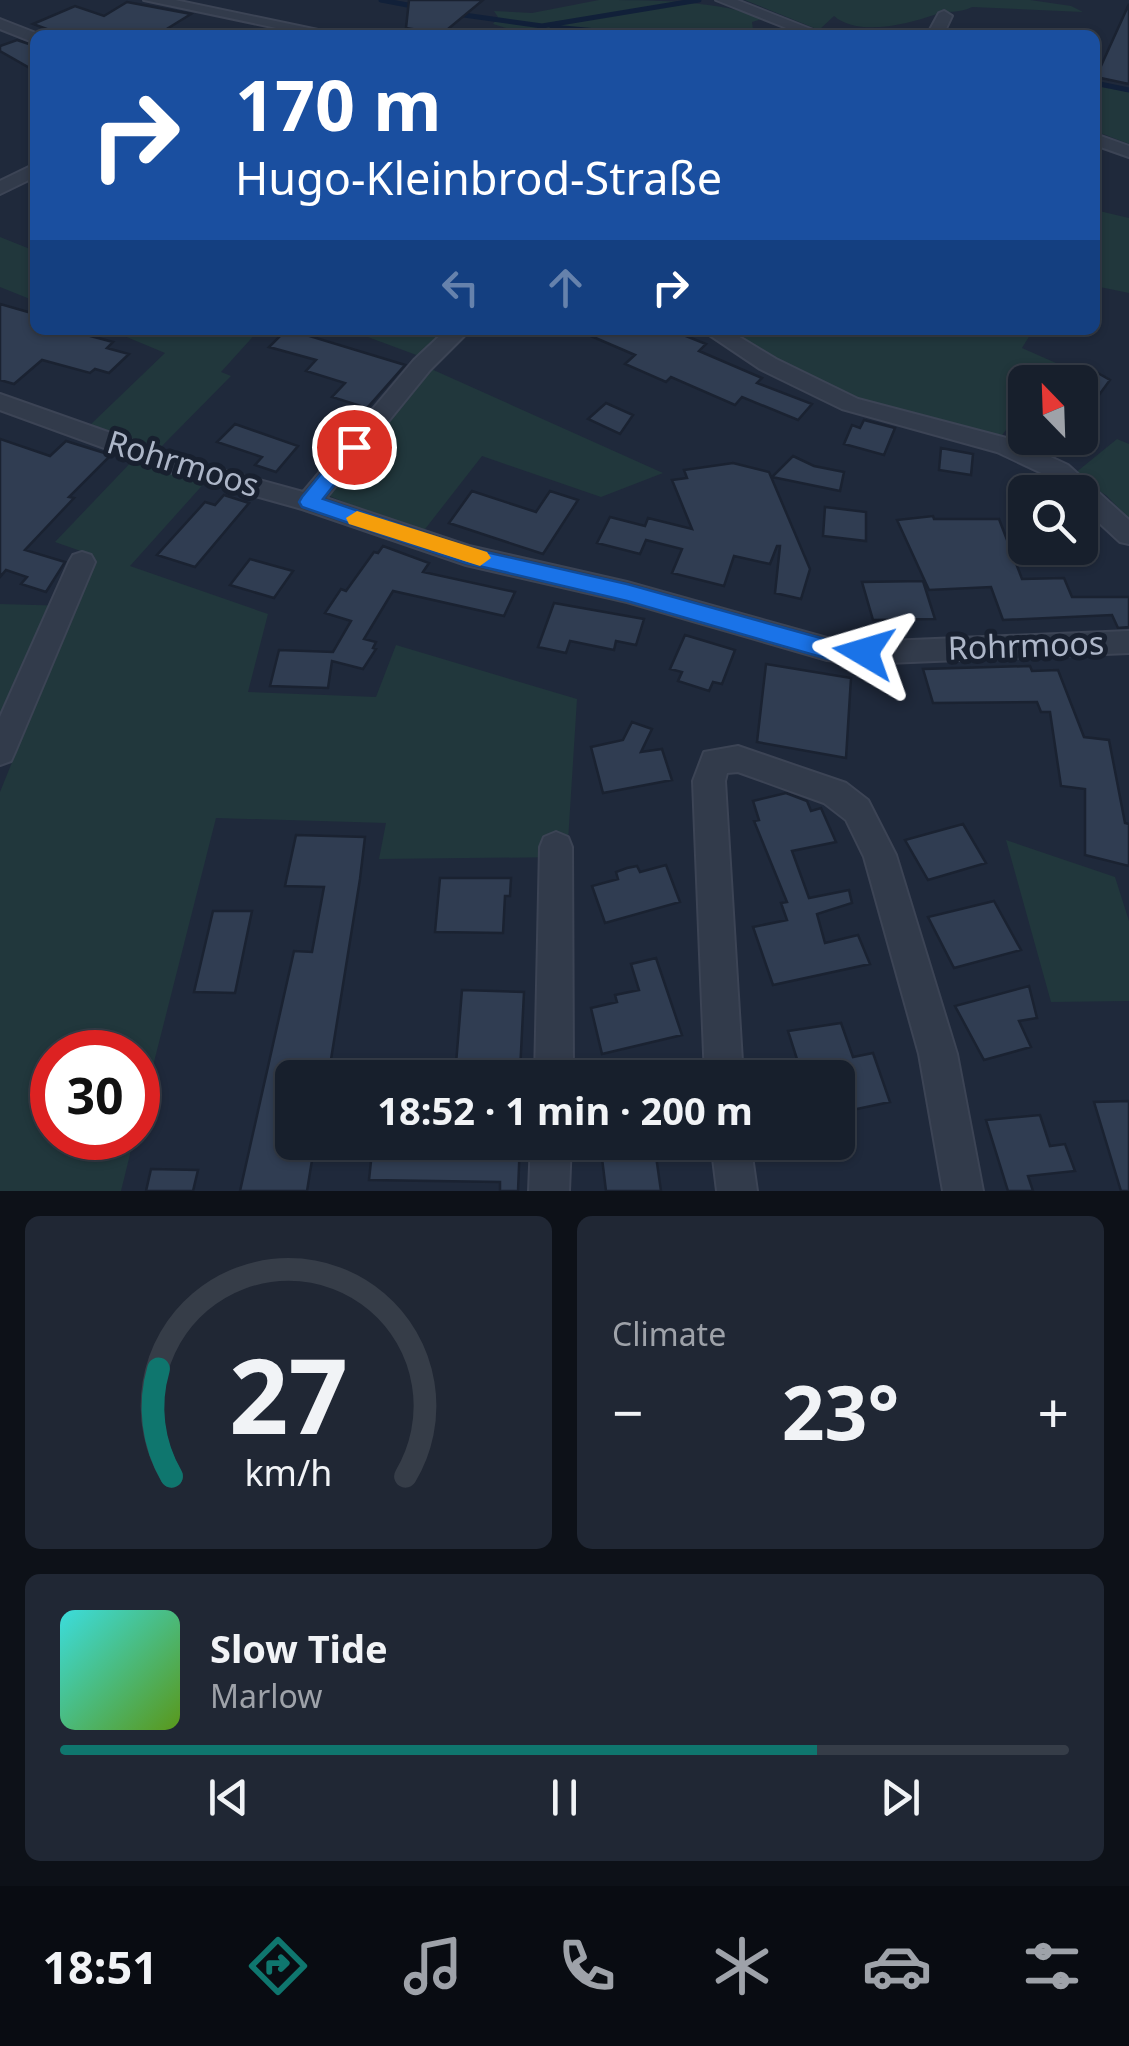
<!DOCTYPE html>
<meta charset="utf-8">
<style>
body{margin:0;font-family:"Noto Sans",sans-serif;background:#202734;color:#f1f3f6;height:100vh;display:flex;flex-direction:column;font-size:38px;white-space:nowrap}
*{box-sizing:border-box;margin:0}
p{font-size:32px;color:#9ea2a9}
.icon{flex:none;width:55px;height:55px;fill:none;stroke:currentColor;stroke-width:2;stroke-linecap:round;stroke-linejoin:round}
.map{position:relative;height:1191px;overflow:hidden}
.details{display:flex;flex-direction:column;gap:25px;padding:25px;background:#0d1118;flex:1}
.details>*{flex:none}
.top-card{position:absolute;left:30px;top:30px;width:1070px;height:305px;border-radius:15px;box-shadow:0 2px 8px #0004,0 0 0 2px #363d48;background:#1a4fa0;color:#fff;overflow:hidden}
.needle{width:65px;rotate:337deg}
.buttons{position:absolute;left:1008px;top:365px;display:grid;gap:20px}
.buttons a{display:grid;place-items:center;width:90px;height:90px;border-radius:15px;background:#171f2c;box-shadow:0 2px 8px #0004,0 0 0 2px #363d48;font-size:50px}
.speed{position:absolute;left:30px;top:1030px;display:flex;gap:20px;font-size:50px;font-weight:700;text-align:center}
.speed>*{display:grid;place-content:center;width:130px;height:130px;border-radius:50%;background:#171f2c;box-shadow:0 2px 8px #0004,0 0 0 2px #363d48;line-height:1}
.speed .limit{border:15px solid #d22;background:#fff;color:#111}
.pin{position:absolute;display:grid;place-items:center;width:85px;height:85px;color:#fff;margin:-42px;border:5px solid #fff;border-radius:50%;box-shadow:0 2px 10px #0007}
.me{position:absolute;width:110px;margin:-55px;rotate:277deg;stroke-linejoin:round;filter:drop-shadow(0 0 8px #0008)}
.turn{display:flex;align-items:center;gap:35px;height:210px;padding:0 40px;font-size:45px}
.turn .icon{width:130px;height:130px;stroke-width:2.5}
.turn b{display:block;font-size:70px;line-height:85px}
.lanes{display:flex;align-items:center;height:95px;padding:0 40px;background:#0003;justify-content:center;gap:50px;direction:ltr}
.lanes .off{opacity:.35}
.big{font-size:75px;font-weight:700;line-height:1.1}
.details .widget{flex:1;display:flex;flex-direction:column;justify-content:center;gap:15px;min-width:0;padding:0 35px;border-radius:15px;background:#202734}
.details .dial{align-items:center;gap:0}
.dial svg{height:260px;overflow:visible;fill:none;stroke:#363d48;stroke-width:7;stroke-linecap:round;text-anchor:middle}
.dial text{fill:#f1f3f6;stroke:none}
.song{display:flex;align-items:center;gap:30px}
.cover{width:120px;height:120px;border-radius:15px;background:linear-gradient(135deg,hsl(180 70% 55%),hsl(90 70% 35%))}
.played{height:10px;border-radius:5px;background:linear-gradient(90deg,#0f766e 75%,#363d48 75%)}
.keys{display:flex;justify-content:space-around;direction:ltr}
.heat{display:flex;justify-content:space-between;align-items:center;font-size:55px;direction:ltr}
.details .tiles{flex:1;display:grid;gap:25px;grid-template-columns:1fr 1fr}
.widget:last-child{grid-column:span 2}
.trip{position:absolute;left:275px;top:1060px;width:580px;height:100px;border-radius:15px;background:#171f2c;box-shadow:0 2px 8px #0004,0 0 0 2px #363d48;font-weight:700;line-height:100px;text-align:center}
.menu{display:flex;height:160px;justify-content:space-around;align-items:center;background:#090c12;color:#9ea2a9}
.menu .icon{width:70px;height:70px}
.menu .active{color:#0f766e}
.menu b{font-size:45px;color:#f1f3f6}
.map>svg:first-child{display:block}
</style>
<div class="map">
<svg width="1129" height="1191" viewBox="0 0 1129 1191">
<rect width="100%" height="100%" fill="#1f293b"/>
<path fill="#21373c" d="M599,0C645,0 725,0 762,19L752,22L753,30L745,35H529L493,24L498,17L494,11L532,13Z
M745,0H1030L1071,6L1083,12L972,7C958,14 947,10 934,15C907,24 859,37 834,16L819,30Z
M1095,86L1129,92V144L1095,131Z
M1095,210L1129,218V293L1095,286Z
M0,237L35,251V301L0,287Z
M110,330H259L221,372L231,376L160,448L89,426L165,353Z
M349,330H447L419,356Z
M759,330H1033L1022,348L1056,363L1041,382H1025V404L1000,438L841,393L739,340Z
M429,368L663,473L601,497L482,456L422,533L324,494Z
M1117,439L1129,444V519L1107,496L1074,474Z
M136,457L208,479L130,566L268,614L248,692L376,697L396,645L577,699L567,857L379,859L386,823L216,818L138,1125V1052H52V1138H134L121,1191H0V792L19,745L0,744V604L69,606L92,555L55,542Z
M1006,840L1115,877L1129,921V1001L1051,1002Z"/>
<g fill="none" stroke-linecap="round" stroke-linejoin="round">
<path stroke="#112039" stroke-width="5" d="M381,0L418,7
M457,14L542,26L699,0
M552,27L642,35
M836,33L846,35
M1095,83L1129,90"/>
</g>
<path fill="#303d52" stroke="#1a2231" stroke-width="2.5" d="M409,0H483L442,34L406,28Z
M127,2L191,14L157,35H63L33,24L75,6L104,16Z
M1129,4V84L1096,77Z
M17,40L35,46V71L0,51V46Z
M0,304L35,314V330H68L113,342L107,348L129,354L109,373L95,369L90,373L42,360L14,384L0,380Z
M286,330H311L306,335L405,365L367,408L332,397L345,383L306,371L316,360L269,347Z
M577,330H671L706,344L699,351L762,378L757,383L812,404L798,420L742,397L735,405L671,377L666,382L625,364L635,355Z
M1096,372L1110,380L1080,421V382Z
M606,403L633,415L620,434L588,419Z
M864,420L895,428L884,455L844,444L852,425L860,428Z
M235,424L298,446L276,472L255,465L262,457L217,442Z
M0,439L50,456L66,441L111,455L69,497L74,498L25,550L65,562L46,592L21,584L27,577L6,570L0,577Z
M941,448L973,454L971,475L939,470Z
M793,456L814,466L844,472L840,491L772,477Z
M733,463L769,472L810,569L801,599L775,593L780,546H777L770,564L734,556L724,586L672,573L682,549L646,540L640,554L597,543L610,517L645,526L648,518L692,529L672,480L687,478L684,470Z
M472,491L536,512L550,491L578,500L543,554L449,523Z
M224,495L249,503L195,567L157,555L205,502L215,505Z
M825,507L866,512V541L823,536Z
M933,516L934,519H999L1022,579L1064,578L1072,597H1129V627L1118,628L1112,615L1003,620L991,587L929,590L897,520Z
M383,546L429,563L423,572L515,592L504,616L393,591L364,639L376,642L373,648L376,649L363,669L332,661L328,688L270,686L279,650L333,652L351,621L325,613L341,589L346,591L374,552L378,553Z
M250,559L293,571L274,598L230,585Z
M923,581L935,619L873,620L862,582Z
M554,603L644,619L636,645L616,641L614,650L570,641L566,653L538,647Z
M685,635L735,650L722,684L713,682L709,691L678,681L682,672L670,669Z
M766,664L851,678L846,758L757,742Z
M1030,666L1032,671L1058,670L1084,737L1109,740L1125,823L1129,824V866L1085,855V789L1061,786L1050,712H1041L1037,702L933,703L923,669Z
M632,722L652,729L641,752L662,749L672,780L603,793L591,747L623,740Z
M786,793L807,801L811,811L821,808L836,842L792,851L809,898L849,890L852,903L817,914L825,943L858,935L870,964L773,985L753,927L787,920L781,903L787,902L754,821L759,820L753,801Z
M963,824L986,863L928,880L905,840Z
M296,835L365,837L360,879L328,1078H292V1142H315L307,1191H240L294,951L312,952L324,887L285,886Z
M666,865L680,902L605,923L592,886L618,879L616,872L627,868L637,866L640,872Z
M440,878H511L510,896H505L503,933L435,932Z
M994,901L1021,950L954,968L928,917Z
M213,911H252L235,993L194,992Z
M656,958L682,1035L602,1054L591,1008L617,1002L615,995L639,990L631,964Z
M1029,986L1037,1018L1019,1021L1031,1047L984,1060L955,1006Z
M462,990L524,992L520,1072L486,1071L487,1065L456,1064Z
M841,1023L853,1057L873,1053L890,1102L838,1113V1078H803L788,1031Z
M1129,1101V1191H1121L1094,1102Z
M1040,1115L1050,1146L1065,1144L1075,1171L1028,1176L1033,1191H1008L986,1120Z
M373,1142H520L518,1191H500V1182L369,1180Z
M600,1142H654L661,1191H606Z
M151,1169L198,1170L193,1191H146Z"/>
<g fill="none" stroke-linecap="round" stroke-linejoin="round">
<defs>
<path id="street" d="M144,0H175L342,35H310Z
M716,0H737L826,35H804Z
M944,11L952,16L943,35H927L939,13Z
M0,19L5,21L41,35H35V43L0,29Z
M1095,134L1129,146V157L1095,145Z
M35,164V177L0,194V181Z
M446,330H470L430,370L326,498L469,546L627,582L827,638L864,642L1129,631V653L864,664L827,660L627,602L466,565L302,509L173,473L0,410V394L190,461L303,492L414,360Z
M702,330H728L776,359L858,399L1014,440L1068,465L1129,520V544L1120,542L1080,505V492H1067L1050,477L997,452L842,409L760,369Z
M82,552L91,555L95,562L15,752L11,761L0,765V717L69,562L73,555Z
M738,746L846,783L868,800L896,855L957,1054L983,1191H943L919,1054L864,857L846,820L824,803L738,772L727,773L725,781L743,1078H705L693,781L704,752Z
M556,832L568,837L572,847L573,1078H535L540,847L544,837Z
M531,1142H571L569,1191H529Z
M711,1142H750L757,1191H717Z"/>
</defs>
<use href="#street" stroke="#3c4455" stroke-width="4"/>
<use href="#street" fill="#323b4b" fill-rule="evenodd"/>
</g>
<path fill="#1a73e8" stroke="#114b97" stroke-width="2.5" d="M354,441L364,447L323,499L468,548L627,584L828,640L872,646L876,652L872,659H828L627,601L466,563L302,507L299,502L302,497L347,442Z"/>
<path fill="#f59e0b" d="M357,511L487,552L491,558L480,566L349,524L346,518Z"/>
<g text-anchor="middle" stroke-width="10" stroke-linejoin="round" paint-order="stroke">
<g font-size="32" fill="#adb6c8" stroke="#18202f">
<text transform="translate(183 464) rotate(17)" y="11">Rohrmoos</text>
<text transform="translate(1026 646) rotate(-2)" y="11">Rohrmoos</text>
</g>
</g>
</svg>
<div class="buttons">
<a><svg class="needle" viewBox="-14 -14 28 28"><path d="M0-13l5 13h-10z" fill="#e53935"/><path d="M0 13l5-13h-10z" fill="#9ea2a9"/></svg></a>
<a><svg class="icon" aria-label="search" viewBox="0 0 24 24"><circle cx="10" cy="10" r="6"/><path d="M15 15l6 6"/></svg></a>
</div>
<div class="speed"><div class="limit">30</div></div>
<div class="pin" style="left:354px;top:447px;background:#d93025"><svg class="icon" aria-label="arrive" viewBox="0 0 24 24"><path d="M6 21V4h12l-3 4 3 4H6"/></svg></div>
<svg class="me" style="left:864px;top:652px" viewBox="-20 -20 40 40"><path d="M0-17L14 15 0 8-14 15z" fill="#1a73e8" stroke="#fff" stroke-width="4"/></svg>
<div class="trip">18:52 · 1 min · 200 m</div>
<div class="top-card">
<div class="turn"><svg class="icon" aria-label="right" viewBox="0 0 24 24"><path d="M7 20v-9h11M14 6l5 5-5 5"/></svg><div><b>170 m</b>Hugo-Kleinbrod-Straße</div></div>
<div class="lanes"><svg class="icon off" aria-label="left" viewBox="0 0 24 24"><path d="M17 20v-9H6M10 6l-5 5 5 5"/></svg><svg class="icon off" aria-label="ahead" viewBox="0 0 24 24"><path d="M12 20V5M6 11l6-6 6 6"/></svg><svg class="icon" aria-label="right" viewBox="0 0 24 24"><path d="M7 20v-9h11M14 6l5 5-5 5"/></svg></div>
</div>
</div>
<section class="details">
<div class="tiles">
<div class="widget dial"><svg viewBox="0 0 100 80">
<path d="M14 69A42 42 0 1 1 86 69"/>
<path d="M14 69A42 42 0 0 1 10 36" stroke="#0f766e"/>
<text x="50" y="56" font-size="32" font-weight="700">27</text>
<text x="50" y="72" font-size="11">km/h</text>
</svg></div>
<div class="widget"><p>Climate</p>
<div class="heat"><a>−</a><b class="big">23°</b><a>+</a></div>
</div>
<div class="widget">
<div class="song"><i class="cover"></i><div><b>Slow Tide</b><p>Marlow</p></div></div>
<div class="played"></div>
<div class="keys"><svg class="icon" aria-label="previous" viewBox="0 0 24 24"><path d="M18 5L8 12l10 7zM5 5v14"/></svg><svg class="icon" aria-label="pause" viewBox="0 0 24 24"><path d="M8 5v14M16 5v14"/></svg><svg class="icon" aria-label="next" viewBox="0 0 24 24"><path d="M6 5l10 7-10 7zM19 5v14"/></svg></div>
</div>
</div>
</section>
<nav class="menu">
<b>18:51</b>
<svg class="icon active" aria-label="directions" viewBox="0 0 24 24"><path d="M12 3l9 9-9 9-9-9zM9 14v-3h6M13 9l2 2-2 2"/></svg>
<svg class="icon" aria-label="music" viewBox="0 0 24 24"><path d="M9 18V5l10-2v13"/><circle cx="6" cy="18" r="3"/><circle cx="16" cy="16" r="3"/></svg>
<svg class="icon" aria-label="phone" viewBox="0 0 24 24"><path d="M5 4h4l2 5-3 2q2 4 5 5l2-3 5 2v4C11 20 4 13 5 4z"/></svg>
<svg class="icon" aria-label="climate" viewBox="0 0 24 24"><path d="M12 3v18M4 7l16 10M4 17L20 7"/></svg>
<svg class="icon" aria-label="car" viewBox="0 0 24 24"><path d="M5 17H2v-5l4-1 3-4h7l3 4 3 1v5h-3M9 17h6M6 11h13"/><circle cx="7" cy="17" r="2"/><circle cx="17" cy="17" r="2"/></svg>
<svg class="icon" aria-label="filters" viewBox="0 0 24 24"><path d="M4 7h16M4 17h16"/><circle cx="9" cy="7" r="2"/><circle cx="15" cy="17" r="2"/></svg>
</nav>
